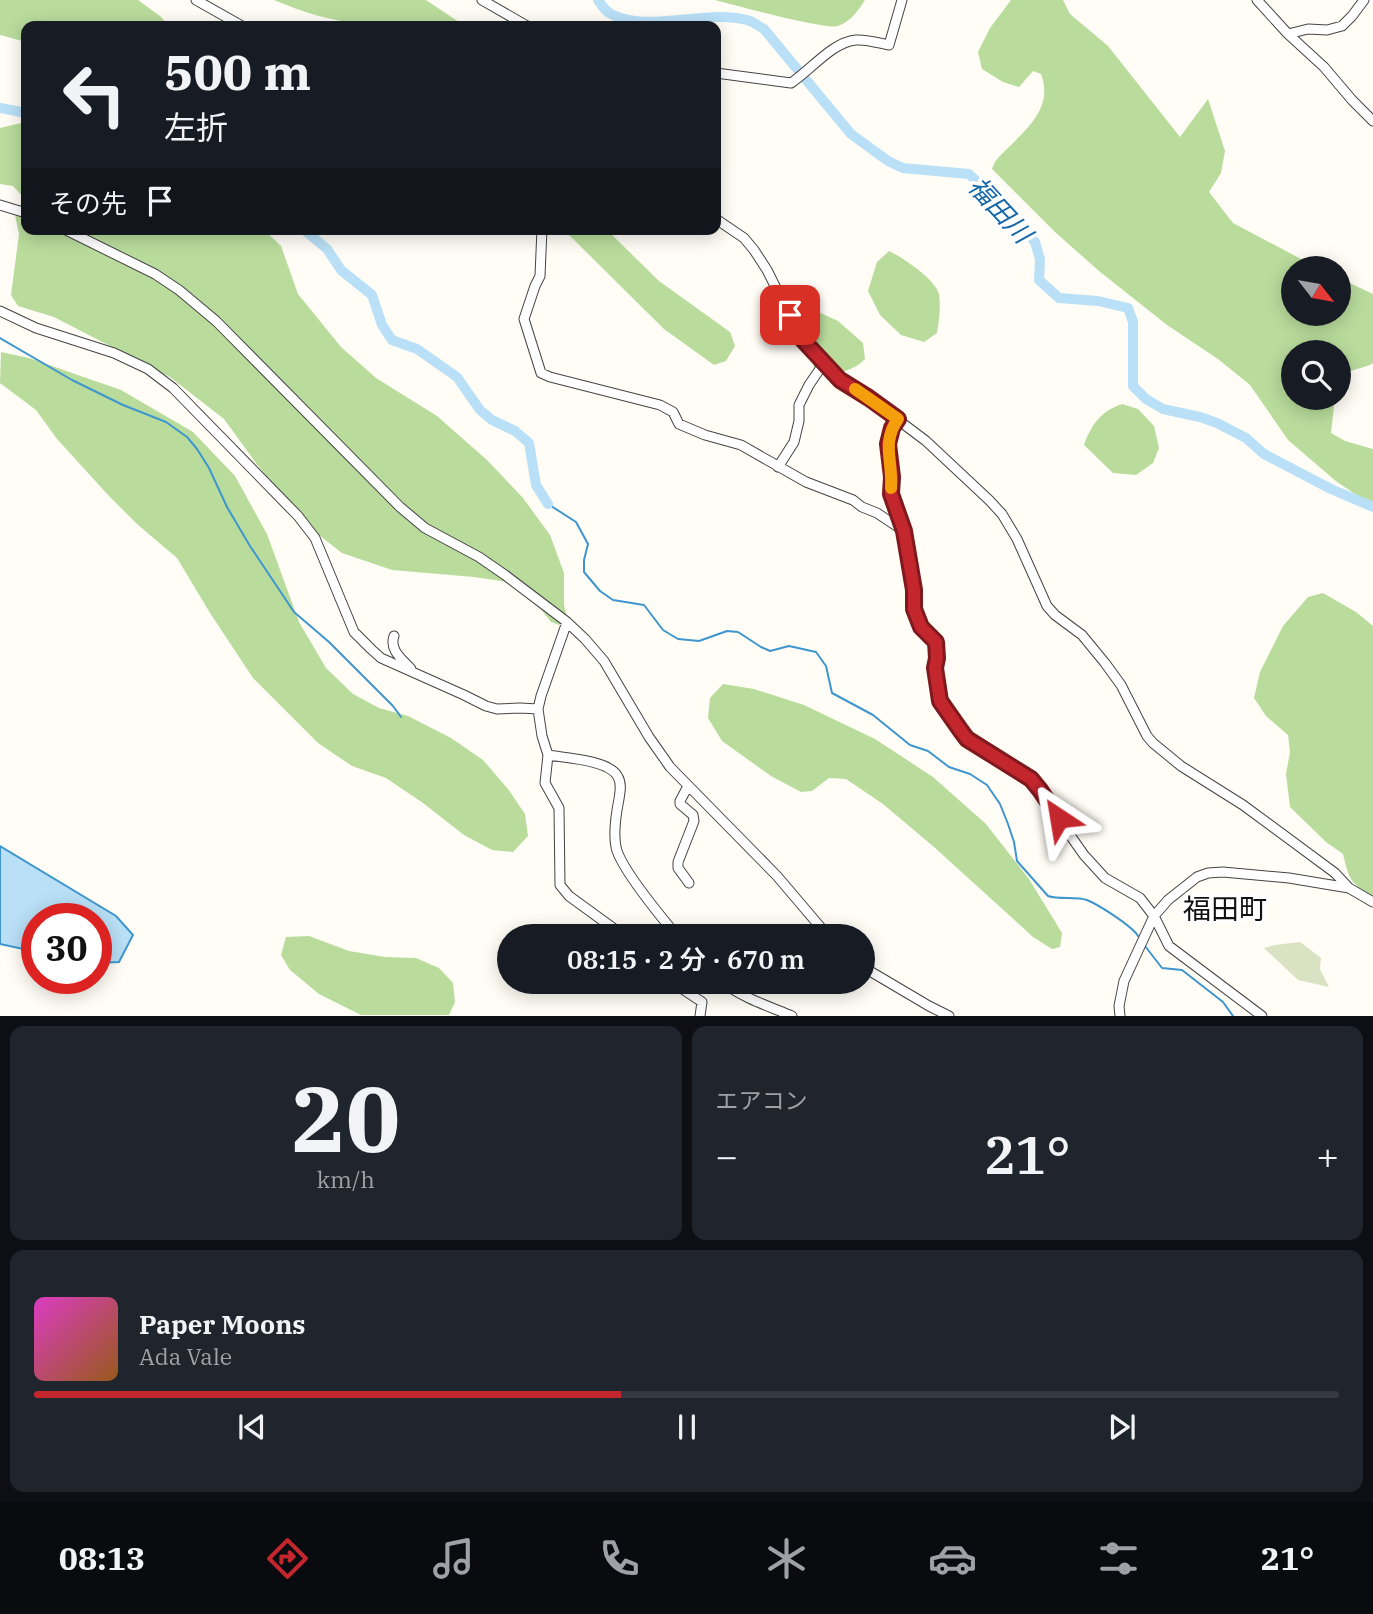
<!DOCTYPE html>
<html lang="ja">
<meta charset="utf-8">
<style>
body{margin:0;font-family:"IBM Plex Serif","Noto Sans JP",serif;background:#20242c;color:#f1f3f6;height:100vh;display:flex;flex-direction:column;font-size:26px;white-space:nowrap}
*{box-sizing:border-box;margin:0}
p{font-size:23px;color:#9ea1a6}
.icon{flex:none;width:38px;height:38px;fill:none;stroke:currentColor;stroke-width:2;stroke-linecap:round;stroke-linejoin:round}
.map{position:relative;height:1016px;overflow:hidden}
.sheet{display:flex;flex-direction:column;gap:10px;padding:10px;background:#0d0f14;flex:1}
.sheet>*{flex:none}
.guide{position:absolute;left:21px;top:21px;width:700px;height:214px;border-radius:14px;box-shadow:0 4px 18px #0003;background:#171b24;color:#f1f3f6;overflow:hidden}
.needle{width:46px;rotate:121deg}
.controls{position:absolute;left:1281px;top:256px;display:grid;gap:14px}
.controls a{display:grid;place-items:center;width:70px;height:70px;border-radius:50%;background:#171b24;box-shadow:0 4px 18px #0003;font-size:35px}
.speed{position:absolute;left:21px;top:903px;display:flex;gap:14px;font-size:35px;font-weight:700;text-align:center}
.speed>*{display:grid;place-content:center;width:91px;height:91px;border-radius:50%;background:#171b24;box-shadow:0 4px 18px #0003;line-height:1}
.speed .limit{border:10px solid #d22;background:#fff;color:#111}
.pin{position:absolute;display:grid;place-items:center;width:60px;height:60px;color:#fff;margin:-30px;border-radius:14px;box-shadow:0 4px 10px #0006}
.me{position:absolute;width:77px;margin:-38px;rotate:327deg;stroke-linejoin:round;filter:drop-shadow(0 0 5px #0008)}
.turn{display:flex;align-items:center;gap:24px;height:147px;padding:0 28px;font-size:32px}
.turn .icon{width:91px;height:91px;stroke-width:2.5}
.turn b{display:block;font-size:49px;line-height:60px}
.then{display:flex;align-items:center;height:66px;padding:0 28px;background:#0003;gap:14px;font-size:26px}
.big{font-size:52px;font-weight:600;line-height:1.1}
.sheet .card{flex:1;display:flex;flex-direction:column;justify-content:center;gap:10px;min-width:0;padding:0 24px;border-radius:14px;background:#20242c}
.sheet .dial{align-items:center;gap:0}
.dial b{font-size:91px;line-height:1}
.song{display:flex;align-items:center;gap:21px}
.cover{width:84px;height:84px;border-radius:10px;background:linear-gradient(135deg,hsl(310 70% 55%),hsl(30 70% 35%))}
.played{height:7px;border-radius:4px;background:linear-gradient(90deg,#c4262e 45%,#363941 45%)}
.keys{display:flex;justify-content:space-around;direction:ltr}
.heat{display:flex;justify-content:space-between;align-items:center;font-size:38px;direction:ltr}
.sheet .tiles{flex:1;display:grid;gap:10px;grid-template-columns:1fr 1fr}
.card:last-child{grid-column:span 2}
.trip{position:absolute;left:497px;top:924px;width:378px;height:70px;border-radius:35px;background:#171b24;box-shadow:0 4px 18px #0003;font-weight:600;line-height:70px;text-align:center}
.dock{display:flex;height:112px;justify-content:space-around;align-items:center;background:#090b0e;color:#9ea1a6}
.dock .icon{width:49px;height:49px}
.dock .current{color:#c4262e}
.dock b{font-size:32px;color:#f1f3f6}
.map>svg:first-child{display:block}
</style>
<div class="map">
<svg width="1373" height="1016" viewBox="0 0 1373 1016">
<rect width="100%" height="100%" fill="#fffdf5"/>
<path fill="#b9dc9c" d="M0,0H138L160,16L169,26H26V42L0,35Z
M274,0H426L465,26H364L362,24C328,20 305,13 274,0Z
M715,0H865C858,11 851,21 838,26C826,30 734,5 715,0Z
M1011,0H1063L1070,14L1108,46L1180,137L1208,99L1225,151L1221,173L1209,192L1233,223L1318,268H1293V313H1339V278L1373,294V363L1370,365L1344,373L1339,387V352H1293V397H1335L1331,433L1345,441L1373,449V506L1337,482L1288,440L1250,385L1218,359L1167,325L1099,271L1055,232L992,169C995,159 1002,154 1009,147C1030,126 1053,106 1041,74L1033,71L1019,87L1003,82L982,69L978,52L990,28Z
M21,123L26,124V229H263L281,246L298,294L341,347L376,378L437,416L487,460L523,498L550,535L564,573V605L567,618L559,625L551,622L540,608L508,582L474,577L392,570L342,553L300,520L256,463L224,419L170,377L54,317L18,306L11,295L19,234L15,215L24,198L13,186L0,184V128Z
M561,229H606L659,281L730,332L735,346L726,361L714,365L664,329L569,235Z
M889,251C902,257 935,279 939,294C941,307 939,320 937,333L924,342L901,335L880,315L868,291L877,262Z
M812,309L838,321L863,343L865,359C854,371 840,372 824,375L814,368C812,350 801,336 803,318Z
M1,352L29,358L121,390L193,432L235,476L267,534L299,622L326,668L353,694L379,708L408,716L451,738L483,760L508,789L525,814L528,836L513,852L492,850L464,835L423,803L386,778L352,766L318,743L253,678L210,613L177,558L137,524L109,496L57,439L36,410L0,383Z
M1122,404L1138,409L1154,426L1159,448L1153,463L1136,475L1113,473L1084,445C1091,425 1101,411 1122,404Z
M1323,593L1356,612L1373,626V897C1350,883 1349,879 1343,854L1326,842L1290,807L1286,774L1290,752L1288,735L1266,716L1254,698L1260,672L1283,626L1308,597Z
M723,684L754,689L804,705L875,739L933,777L986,824L1029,879L1062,933L1060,947L1052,949L1033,937L934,847L883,804L846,779L829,778L812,791L801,792L771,776L722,741L708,718L710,698Z
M309,936L349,951L385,957L416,958L439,968L453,983L455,1002L449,1015H361L319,994L290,970L281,955L286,937Z"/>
<path fill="#d9e3c4" d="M1300,942L1321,958L1320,969L1329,987L1298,980L1264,948L1275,945Z"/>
<path fill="#b9e0f7" stroke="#3f96cf" stroke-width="2" d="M0,846L116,916L133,935L119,962L96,963V919H37V952L0,944Z"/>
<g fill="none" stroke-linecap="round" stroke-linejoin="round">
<path stroke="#3f96cf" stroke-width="2" d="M0,338L72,380L123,405L166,422L187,437L197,449L209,468L227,507L250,546L294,612L329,642L393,706L401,717
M548,504L576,522L588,544L584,560V572L600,591L613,600L644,605L663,630L678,639L699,641L727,631L738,632L761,647L770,651L789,646L816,652L826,666L832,693L873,715L910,745L928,751L949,767L970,774L987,785L1000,804L1008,824L1014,842L1017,861L1048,896C1060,900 1075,896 1087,900C1099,905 1132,926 1138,936
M1145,946L1162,968L1182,970L1223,1002L1233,1016"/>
<path stroke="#b9e0f7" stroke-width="10" d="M598,0C603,7 606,12 613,15C650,33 709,8 750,21C755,23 760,27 764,29L851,134L888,161L903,168L969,174L1011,214L1035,242L1040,259L1039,280L1059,298L1098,301L1128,308L1133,322V386L1146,399L1163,409L1200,417L1217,423L1246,438L1264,454L1331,489L1373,507
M0,108L26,113
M303,229L327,249L341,270L372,295L382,325L392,340L417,349L457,377L480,410L492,420L515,431L529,443L536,485L548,504"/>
<defs>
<path id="minor" d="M196,0L242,26
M482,0L527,26
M1257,0L1288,34L1324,67L1352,100L1373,121
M1288,34L1308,29L1327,30L1342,26L1352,16L1364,0
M716,73L791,83C810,71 832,42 856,40C866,39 879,43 889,45L902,0
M0,205L26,213
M716,219L744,238L754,250L767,270L801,338L840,380L869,398L926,441L989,500L1002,514L1017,539L1047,606L1055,615L1082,635L1105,663L1121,685L1147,736L1153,743L1181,766L1243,805L1335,873L1349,888
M64,229L155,274L179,290L216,321L400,507L425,528L479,557L505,575L567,622L585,639L604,661L649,737L670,767L777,876L828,936
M542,229L540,276L535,286L524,319L541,373L550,377L660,405L673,412L679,424L705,435L741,445L806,482L853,500L862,507L877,513L904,531
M0,311L36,328L114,353L148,369L173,388L298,516L315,538L354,632L371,649L381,658L464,695L486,706L497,709L520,708L538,709
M898,419L892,428L888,444L892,477L890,494L904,531L914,590V609L921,627L935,642L937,658L935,668L940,701L967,739L1031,779L1040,790L1046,801L1084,855L1105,878L1140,898L1154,916L1169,946L1262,1016
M778,467L794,442L799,421V405L809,385L824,363
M567,622L541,696L538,709L542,736L548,755L545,783L559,808L560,885L569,896L624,936
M394,636C389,650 402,659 411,669
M548,755C566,758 610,760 618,777C622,784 620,792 619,799C616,814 613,832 616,847C620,868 662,918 677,936
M688,786L680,801V804L693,815L694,821L678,862V868L689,883
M863,967L929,1006L949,1016
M672,982L702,1002L700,1016
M722,982C743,998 768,1006 792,1016
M1120,1016L1119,1006L1124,981L1154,916L1168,900L1197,877L1208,873L1223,872L1289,878L1349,888L1373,902"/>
</defs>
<use href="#minor" stroke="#444" stroke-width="11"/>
<use href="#minor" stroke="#fff" stroke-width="9"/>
</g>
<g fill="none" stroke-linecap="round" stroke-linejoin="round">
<defs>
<path id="route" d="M790,315L801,338L840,380L869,398L898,419L892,428L888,444L892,477L891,494L904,531L914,590V609L921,627L936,642L937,658L935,668L940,701L961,731L967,739L1031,779L1040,790L1059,818"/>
</defs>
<use href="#route" stroke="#7f191e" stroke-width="18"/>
<use href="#route" stroke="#c4262e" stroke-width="12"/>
<path stroke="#f59e0b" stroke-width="12" d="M855,389L898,419C881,443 893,461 891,488"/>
</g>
<g text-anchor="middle" stroke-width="7" stroke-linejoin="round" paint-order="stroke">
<g font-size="26" font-style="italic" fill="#1768a6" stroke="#fff">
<text transform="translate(1000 210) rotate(47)" y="9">福田川</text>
</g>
<g font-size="28" fill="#111" stroke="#fff">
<text x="1225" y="919">福田町</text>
</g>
</g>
</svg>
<div class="controls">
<a><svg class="needle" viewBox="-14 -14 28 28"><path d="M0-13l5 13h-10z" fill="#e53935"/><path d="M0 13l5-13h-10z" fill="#9ea1a6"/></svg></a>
<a><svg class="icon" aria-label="search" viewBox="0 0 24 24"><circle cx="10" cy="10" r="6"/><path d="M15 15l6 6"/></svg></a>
</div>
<div class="speed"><div class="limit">30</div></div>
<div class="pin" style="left:790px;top:315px;background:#d93025"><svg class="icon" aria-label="arrive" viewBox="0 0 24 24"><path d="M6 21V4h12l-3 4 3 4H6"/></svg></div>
<svg class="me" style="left:1059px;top:818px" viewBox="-20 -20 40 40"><path d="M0-17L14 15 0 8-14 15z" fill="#c4262e" stroke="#fff" stroke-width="4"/></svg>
<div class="trip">08:15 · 2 分 · 670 m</div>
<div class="guide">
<div class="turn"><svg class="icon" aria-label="left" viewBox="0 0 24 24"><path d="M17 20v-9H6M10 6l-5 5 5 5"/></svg><div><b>500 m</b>左折</div></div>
<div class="then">その先<svg class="icon" aria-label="arrive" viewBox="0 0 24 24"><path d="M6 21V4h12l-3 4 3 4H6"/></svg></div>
</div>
</div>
<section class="sheet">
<div class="tiles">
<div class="card dial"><b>20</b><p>km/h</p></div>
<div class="card"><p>エアコン</p>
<div class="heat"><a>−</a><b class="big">21°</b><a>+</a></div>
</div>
<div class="card">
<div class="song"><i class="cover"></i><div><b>Paper Moons</b><p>Ada Vale</p></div></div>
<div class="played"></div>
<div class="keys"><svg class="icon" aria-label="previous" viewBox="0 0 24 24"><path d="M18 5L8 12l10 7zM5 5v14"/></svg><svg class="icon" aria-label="pause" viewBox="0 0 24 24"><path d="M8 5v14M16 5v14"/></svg><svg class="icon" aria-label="next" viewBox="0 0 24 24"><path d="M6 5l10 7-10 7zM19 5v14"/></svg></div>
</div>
</div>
</section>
<nav class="dock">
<b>08:13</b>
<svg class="icon current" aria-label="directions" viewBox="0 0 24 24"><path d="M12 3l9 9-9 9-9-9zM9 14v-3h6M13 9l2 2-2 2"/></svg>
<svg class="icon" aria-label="music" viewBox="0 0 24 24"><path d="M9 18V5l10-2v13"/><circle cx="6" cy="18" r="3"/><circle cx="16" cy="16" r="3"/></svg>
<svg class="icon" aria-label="phone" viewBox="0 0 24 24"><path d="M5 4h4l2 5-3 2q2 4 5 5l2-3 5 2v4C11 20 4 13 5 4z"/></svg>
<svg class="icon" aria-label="climate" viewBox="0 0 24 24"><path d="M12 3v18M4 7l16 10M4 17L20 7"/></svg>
<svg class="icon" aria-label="car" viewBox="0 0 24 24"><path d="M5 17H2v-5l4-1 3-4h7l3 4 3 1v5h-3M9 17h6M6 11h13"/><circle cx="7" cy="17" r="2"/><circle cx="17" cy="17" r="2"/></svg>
<svg class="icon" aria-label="filters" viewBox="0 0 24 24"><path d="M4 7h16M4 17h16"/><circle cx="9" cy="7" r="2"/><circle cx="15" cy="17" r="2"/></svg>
<b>21°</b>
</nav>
